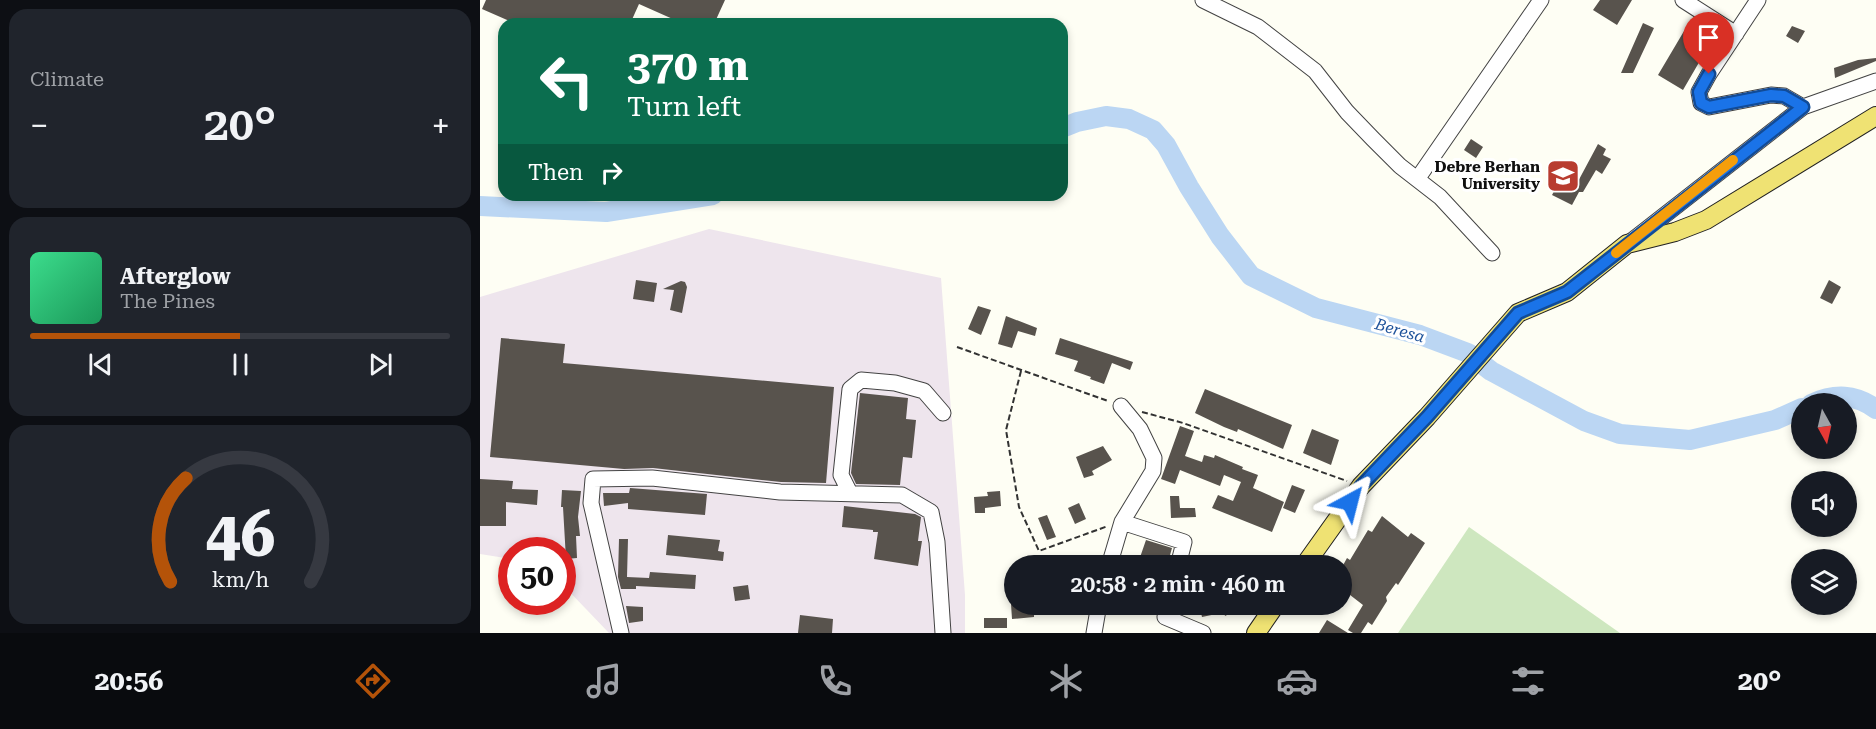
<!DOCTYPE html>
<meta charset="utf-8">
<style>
body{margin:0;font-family:"Roboto Serif",serif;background:#20242c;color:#f1f3f6;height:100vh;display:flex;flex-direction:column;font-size:22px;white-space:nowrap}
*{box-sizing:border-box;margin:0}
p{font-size:20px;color:#9ea1a6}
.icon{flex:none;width:33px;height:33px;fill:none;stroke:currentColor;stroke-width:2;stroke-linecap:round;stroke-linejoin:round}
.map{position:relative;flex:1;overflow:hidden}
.panel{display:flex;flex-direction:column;gap:9px;padding:9px;background:#0d0f14;width:480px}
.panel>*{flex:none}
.guide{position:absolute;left:18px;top:18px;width:570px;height:183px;border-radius:18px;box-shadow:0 3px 9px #0003;background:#0b6e4f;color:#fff;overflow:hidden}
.needle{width:39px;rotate:172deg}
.fabs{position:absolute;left:1311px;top:393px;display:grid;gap:12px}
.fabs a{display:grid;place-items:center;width:66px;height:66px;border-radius:50%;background:#171b24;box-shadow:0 3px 9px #0003;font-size:30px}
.speed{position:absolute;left:18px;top:537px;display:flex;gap:12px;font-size:30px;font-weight:700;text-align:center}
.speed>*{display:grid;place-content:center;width:78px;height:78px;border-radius:50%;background:#171b24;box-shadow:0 3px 9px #0003;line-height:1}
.speed .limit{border:9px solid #d22;background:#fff;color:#111}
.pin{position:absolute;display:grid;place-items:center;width:51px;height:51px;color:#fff;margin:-62px -26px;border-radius:50% 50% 50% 0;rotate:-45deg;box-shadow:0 0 6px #0007}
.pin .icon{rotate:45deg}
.me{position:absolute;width:66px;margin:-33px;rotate:38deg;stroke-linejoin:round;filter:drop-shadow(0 0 4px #0008)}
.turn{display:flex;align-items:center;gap:21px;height:126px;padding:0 30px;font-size:27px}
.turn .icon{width:78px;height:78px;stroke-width:2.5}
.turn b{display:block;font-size:42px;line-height:51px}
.then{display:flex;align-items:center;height:57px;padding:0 30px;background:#0003;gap:12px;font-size:22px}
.big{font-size:45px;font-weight:600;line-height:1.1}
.panel .card{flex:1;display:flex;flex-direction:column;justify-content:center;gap:9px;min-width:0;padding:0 21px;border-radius:18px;background:#20242c}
.panel .dial{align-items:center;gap:0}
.dial svg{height:156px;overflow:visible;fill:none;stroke:#363941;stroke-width:7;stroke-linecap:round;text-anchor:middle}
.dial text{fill:#f1f3f6;stroke:none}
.song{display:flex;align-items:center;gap:18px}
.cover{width:72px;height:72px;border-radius:9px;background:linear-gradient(135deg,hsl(150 70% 55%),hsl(150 70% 35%))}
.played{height:6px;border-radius:3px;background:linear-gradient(90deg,#b45309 50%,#363941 50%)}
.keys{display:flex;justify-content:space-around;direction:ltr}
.heat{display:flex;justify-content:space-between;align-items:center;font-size:33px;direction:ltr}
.trip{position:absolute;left:524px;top:555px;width:348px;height:60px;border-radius:30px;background:#171b24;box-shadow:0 3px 9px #0003;font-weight:600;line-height:60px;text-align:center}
.tab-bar{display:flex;height:96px;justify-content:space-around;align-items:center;background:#090b0e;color:#9ea1a6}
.tab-bar .icon{width:42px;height:42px}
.tab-bar .on{color:#b45309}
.tab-bar b{font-size:27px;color:#f1f3f6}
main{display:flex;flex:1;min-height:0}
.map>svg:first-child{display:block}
</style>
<main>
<section class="panel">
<div class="card"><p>Climate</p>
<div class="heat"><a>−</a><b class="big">20°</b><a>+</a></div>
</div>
<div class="card">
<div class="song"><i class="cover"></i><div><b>Afterglow</b><p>The Pines</p></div></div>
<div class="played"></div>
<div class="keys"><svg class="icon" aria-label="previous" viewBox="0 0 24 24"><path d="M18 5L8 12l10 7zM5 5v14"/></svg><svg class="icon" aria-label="pause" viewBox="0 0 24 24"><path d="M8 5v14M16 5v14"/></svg><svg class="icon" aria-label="next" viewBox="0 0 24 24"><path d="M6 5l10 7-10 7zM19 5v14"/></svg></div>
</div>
<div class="card dial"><svg viewBox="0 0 100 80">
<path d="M14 69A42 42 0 1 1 86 69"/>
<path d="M14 69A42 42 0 0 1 22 16" stroke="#b45309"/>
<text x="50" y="56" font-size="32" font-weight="700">46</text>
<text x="50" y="72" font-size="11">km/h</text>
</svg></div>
</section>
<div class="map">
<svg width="1396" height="633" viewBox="0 0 1396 633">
<rect width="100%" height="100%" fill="#fefef4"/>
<path fill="#eee5ed" d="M229,229L461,278L485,595V633H129L83,585L82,550H32L31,559L0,554V297Z"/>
<path fill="#cee7bf" d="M989,527L1140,633H918Z"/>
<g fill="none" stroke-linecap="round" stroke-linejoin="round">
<path stroke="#bbd6f3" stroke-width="20" d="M582,128L597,122L626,116L649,119L673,130L686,145L709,187L740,236L771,276L836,308L940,335L988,353L1011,371L1104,421L1140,434L1210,440L1295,420L1322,408
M0,206L126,212L233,195
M1331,404C1355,393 1375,394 1396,409"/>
</g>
<path fill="#58534d" d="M6,0H245L234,24H204L159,4L150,24H36L2,9Z
M1120,0H1152L1137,25L1113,10Z
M1163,23L1174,28L1153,73H1141Z
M1207,26L1232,40L1203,90L1178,75Z
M1312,26L1325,31L1318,43L1306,36Z
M1396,58V61L1355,78L1354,68L1378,60Z
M991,139L1003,147L996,158L984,150Z
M1118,144L1126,149L1123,155L1131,159L1122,174L1116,170L1103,192H1099L1092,205L1072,195L1081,179L1095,187Z
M156,280L177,283L174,302L153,299Z
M1349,280L1361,287L1352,304L1340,298Z
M201,281L205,282L207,287L202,313L190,310L194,290L183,289Z
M498,306L511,310L501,335L488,329Z
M526,316L557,328L555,336L538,331L532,348L518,344Z
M21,338L85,344L83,363L354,387L346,483L301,482L173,468L144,469L10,457Z
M580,338L650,361L653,362L650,370L632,363L624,384L610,379L611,377L594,371L598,361L575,354Z
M725,389L812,425L803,449L758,429L757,432L744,427L715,413Z
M380,393L428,398L426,419L436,420L432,458L423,457L420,485L376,484L371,473Z
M700,426L714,431L705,456L722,462L724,455L734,458L735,455L763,467L762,469L778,475L773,488L804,502L792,532L732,508L738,495L753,501L761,482L744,475L740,486L700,470L695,484L681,479Z
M832,429L859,440L851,465L823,453Z
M623,446L632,460L612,471L614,475L604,478L596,457Z
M0,479L33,481L32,489L58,490L57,505L26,502V526H0Z
M812,485L825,490L815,513L803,508Z
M150,488L227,494L225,515L148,509V503L124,506L123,493H149Z
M82,490L101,491L98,517L100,536H96L97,558L86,559L83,507H81Z
M520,491L521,506L505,508V513H495L494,497L508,496L507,492Z
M690,496H699L700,508H715L716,517L691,518Z
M599,503L606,519L595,524L588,508Z
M364,506L435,514L441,517L438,541H442L438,566L394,559L398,532H393V530L362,527Z
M567,515L576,537L567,540L558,518Z
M902,516L928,537L931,533L945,543L918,585L916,583L906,597L907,601L892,625L888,622L881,633H873L868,630L883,605L861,588V569L867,558L870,560L888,530L892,532Z
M188,535L240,540L238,551L244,552L243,561L186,555Z
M139,539H148L147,577L169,578L170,572L216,575L215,589L156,586V589H141L138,577Z
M666,540L692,548L687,566H657Z
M268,585L270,599L255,601L253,587Z
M531,604H554V617L532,619Z
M747,604L746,607L750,608L746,616L741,613L722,617L721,613L707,614L706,605Z
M146,606L163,607V621L149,623Z
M320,615L353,619L352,633H318Z
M504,618H527V628H504Z
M847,620L868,633H839Z"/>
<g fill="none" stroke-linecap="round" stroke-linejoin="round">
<defs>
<path id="minor" d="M723,0L778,27L835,71L867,112L893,139L920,166L960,197L1012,253
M1203,0L1256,34
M1278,0L1229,74L1219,92L1221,103L1229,107L1291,95L1304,96L1323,107
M938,178L1061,0
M1149,243L1323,107L1396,81
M370,493L361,475L370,389L381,380L415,383L444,391L463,413
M642,522L704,542L698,566
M629,566L642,522L673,471L674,458L660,429L641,406
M688,604L685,617L723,633
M141,633L111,503L113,479L172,478L300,492L422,495L451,512L457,542L463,633
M614,633L619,604"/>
<path id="major" d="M824,566L881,486L947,417L1038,313L1087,292L1147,244L1195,232L1226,220L1396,116
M776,633L796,604"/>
</defs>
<use href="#minor" stroke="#434343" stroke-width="17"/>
<use href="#major" stroke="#212121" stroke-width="20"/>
<path stroke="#323232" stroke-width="2" stroke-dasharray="6 3" stroke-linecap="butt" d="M477,347L628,401
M541,371L526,430L539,507L559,551L628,526
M662,412L703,423L867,481"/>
<use href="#minor" stroke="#fff" stroke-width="15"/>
<use href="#major" stroke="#efe273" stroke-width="18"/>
</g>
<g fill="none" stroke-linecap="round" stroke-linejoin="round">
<defs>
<path id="route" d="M870,502L881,486L947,417L1038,313L1087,292L1323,107L1304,96L1291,95L1229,107L1221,103L1219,92L1229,74"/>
</defs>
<use href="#route" stroke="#114b97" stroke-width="15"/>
<use href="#route" stroke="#1a73e8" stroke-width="10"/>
<path stroke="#f59e0b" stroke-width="10" d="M1136,253L1253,160"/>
</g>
<defs>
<symbol id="university-square" viewBox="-11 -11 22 22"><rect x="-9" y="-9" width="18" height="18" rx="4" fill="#b83c30" stroke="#fff"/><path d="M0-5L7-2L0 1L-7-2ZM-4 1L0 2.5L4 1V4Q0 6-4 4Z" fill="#fff"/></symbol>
</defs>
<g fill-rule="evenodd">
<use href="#university-square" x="1064" y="157" width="38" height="38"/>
</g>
<g text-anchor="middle" stroke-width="6" stroke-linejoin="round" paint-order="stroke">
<g font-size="15" font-weight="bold" fill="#101010" stroke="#fff" text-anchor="end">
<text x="1060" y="172">Debre Berhan<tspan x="1060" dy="17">University</tspan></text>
</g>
<g font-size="16" font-style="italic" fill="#20549b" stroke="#fff">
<text transform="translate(920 330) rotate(16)" y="6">Beresa</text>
</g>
</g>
</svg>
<div class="fabs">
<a><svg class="needle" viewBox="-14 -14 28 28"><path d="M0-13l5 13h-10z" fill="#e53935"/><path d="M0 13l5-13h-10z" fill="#9ea1a6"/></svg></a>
<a><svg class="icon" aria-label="sound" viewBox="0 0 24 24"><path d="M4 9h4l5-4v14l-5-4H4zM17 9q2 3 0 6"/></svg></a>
<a><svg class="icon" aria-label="layers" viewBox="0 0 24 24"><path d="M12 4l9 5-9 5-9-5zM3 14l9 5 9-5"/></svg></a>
</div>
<div class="speed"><div class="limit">50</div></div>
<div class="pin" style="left:1229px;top:74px;background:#d93025"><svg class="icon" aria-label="arrive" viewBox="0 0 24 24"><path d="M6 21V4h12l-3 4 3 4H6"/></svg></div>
<svg class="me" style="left:870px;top:502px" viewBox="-20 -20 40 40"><path d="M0-17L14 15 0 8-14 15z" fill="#1a73e8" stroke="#fff" stroke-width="4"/></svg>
<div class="trip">20:58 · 2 min · 460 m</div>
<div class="guide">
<div class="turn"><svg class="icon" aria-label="left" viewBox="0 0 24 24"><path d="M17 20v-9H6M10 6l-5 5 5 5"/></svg><div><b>370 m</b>Turn left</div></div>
<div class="then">Then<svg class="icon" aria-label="right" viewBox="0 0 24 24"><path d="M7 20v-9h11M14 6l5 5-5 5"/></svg></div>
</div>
</div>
</main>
<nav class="tab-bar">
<b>20:56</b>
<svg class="icon on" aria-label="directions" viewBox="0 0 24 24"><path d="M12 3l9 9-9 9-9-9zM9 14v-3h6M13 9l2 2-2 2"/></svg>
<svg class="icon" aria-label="music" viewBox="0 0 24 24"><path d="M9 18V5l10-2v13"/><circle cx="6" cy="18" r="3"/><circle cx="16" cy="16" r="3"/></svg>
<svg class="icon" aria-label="phone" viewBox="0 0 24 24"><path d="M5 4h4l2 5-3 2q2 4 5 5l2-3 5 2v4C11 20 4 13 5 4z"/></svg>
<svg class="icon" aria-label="climate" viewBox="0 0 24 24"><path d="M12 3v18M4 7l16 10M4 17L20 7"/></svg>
<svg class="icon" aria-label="car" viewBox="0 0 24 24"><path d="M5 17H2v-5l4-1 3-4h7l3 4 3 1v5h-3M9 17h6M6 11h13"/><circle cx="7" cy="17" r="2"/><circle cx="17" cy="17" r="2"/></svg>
<svg class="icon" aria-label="filters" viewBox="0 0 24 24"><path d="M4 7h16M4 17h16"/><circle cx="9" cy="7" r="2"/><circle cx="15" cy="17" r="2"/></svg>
<b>20°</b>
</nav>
